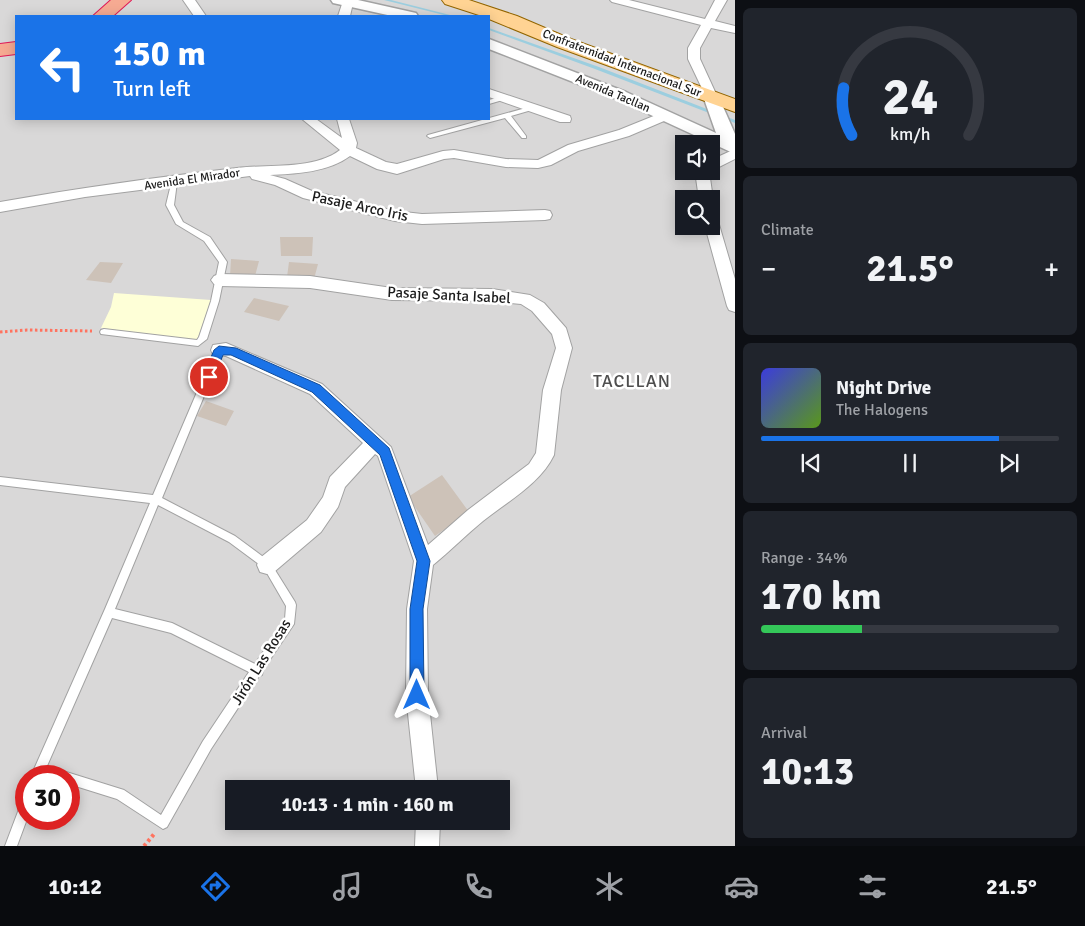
<!DOCTYPE html>
<meta charset="utf-8">
<style>
body{margin:0;font-family:Signika,sans-serif;background:#20242c;color:#f1f3f6;height:100vh;display:flex;flex-direction:column;font-size:19px;white-space:nowrap}
*{box-sizing:border-box;margin:0}
p{font-size:16px;color:#9ea1a6}
.icon{flex:none;width:28px;height:28px;fill:none;stroke:currentColor;stroke-width:2;stroke-linecap:round;stroke-linejoin:round}
.map{position:relative;flex:1;overflow:hidden}
.sheet{display:flex;flex-direction:column;gap:8px;padding:8px;background:#0d0f14;width:350px}
.sheet>*{flex:none}
.banner{position:absolute;left:15px;top:15px;width:475px;height:105px;border-radius:0px;box-shadow:0 2px 12px #0003;background:#1a73e8;color:#fff;overflow:hidden}
.controls{position:absolute;left:675px;top:135px;display:grid;gap:10px}
.controls a{display:grid;place-items:center;width:45px;height:45px;border-radius:0px;background:#171b24;box-shadow:0 2px 12px #0003;font-size:25px}
.speed{position:absolute;left:15px;top:765px;display:flex;gap:10px;font-size:25px;font-weight:700;text-align:center}
.speed>*{display:grid;place-content:center;width:65px;height:65px;border-radius:50%;background:#171b24;box-shadow:0 2px 12px #0003;line-height:1}
.speed .limit{border:8px solid #d22;background:#fff;color:#111}
.pin{position:absolute;display:grid;place-items:center;width:42px;height:42px;color:#fff;margin:-21px;border:2px solid #fff;border-radius:50%;box-shadow:0 1px 5px #0007}
.me{position:absolute;width:55px;margin:-28px;rotate:0deg;stroke-linejoin:round;filter:drop-shadow(0 0 4px #0008)}
.turn{display:flex;align-items:center;gap:18px;height:105px;padding:0 15px;font-size:22px}
.turn .icon{width:65px;height:65px;stroke-width:2.5}
.turn b{display:block;font-size:35px;line-height:42px}
.big{font-size:38px;font-weight:800;line-height:1.1}
.sheet .widget{flex:1;display:flex;flex-direction:column;justify-content:center;gap:8px;min-width:0;padding:0 18px;border-radius:8px;background:#20242c}
.sheet .dial{align-items:center;gap:0}
.dial svg{height:130px;overflow:visible;fill:none;stroke:#363941;stroke-width:7;stroke-linecap:round;text-anchor:middle}
.dial text{fill:#f1f3f6;stroke:none}
.song{display:flex;align-items:center;gap:15px}
.cover{width:60px;height:60px;border-radius:8px;background:linear-gradient(135deg,hsl(240 70% 55%),hsl(90 70% 35%))}
.played{height:5px;border-radius:2px;background:linear-gradient(90deg,#1a73e8 80%,#363941 80%)}
.keys{display:flex;justify-content:space-around;direction:ltr}
.heat{display:flex;justify-content:space-between;align-items:center;font-size:28px;direction:ltr}
.charge{height:8px;border-radius:4px;background:linear-gradient(90deg,#34c759 34%,#363941 0)}
.trip{position:absolute;left:225px;top:780px;width:285px;height:50px;border-radius:0px;background:#171b24;box-shadow:0 2px 12px #0003;font-weight:800;line-height:50px;text-align:center}
.menu{display:flex;height:80px;justify-content:space-around;align-items:center;background:#090b0e;color:#9ea1a6}
.menu .icon{width:35px;height:35px}
.menu .current{color:#1a73e8}
.menu b{font-size:22px;color:#f1f3f6}
main{display:flex;flex:1;min-height:0}
.map>svg:first-child{display:block}
</style>
<main>
<div class="map">
<svg width="735" height="846" viewBox="0 0 735 846">
<rect width="100%" height="100%" fill="#eee9df"/>
<path fill="#d9d8d8" fill-rule="evenodd" d="M0,0H735V846H0ZM16,16H489V119H16ZM684,144H711V171H684ZM684,199H711V226H684ZM26,776H69V819H26ZM234,789H501V821H234Z"/>
<path fill="#feffd7" d="M114,293L211,300L197,340L101,328L111,307Z"/>
<g fill="none" stroke-linecap="round" stroke-linejoin="round">
<path fill="#9ccedf" fill-rule="evenodd" d="M384,0H391L454,16H448Z
M489,28L599,67L735,120V123L595,69L489,30Z"/>
</g>
<path fill="#cdc2b8" d="M280,237H313L312,256H281Z
M231,259L259,261L255,276H230Z
M100,262L123,263L111,283L86,280Z
M289,262L318,264L314,279L287,277Z
M254,298L289,306L279,321L244,312Z
M206,401L234,411L226,426L197,416Z
M442,475L469,512L435,536L408,497Z"/>
<g fill="none" stroke-linecap="round" stroke-linejoin="round">
<defs>
<path id="service" d="M504,96L507,98L506,99L489,104V100Z
M533,106L535,107V109L511,116L526,136V138H522L505,118L430,138L427,136L428,135Z
M172,180H176L177,182L174,205L183,222L210,237L227,262L219,301L207,339L198,346L101,334L100,332L101,330L104,329L197,340L199,337L211,301L219,262L204,241L176,224L166,205Z
M219,347L223,350L162,498L235,536L270,562L295,602L296,605L294,624L263,670L262,675L259,676L211,749L167,827L163,829L117,799L69,784V776H31L105,609L150,503L0,485V477L153,495L215,350ZM158,505L229,542L264,568L286,606L285,619L255,664L172,623L115,609ZM112,618L171,633L249,672L203,741L161,815L124,790L47,766Z
M26,799L27,819L17,846H5L22,801Z"/>
<path id="minor" d="M183,0H195L206,16H194Z
M610,0H629L705,19L715,0H727L715,21L735,26V33L711,28L700,48V59L717,96L715,99H707L688,59V48L701,25L612,2Z
M343,1H351L353,3L350,16H338Z
M489,89L570,116L571,119L570,122H560L489,97Z
M666,111L672,115L671,118L629,136L578,151L551,165L538,168L506,167L454,158L444,159L397,174L377,169L350,156C329,172 296,174 270,175L285,179L312,191L395,211L422,214L545,210L550,211L552,215L550,219L545,220L422,224L395,221L303,198L275,185L252,179L250,176L85,197L0,212V202C79,188 158,177 237,168C269,164 314,170 340,150L302,119H316L342,138L337,119H349L357,143L356,148L386,162L397,164L443,151L454,150L506,159L538,160L568,145L619,130Z
M735,149V159L713,170L710,178L713,199L711,202V199H699L696,178L700,171H711V160Z
M711,216L716,217L718,221L735,279V312L729,310L727,306L705,226H711Z
M219,274L310,276L392,288L492,289L530,295L544,303L566,328L572,348L561,390L554,455C540,484 508,501 483,521C466,535 450,551 433,565L427,609L428,695L438,789H416L406,695L407,609L414,561L378,456L375,454L345,487L338,507L321,532L274,572L267,574L260,572L257,565L260,558L307,520L323,497L330,477L363,443L310,394L226,356L213,355L211,350L213,345L226,343L322,384L391,447L428,545L468,510L529,464L536,453L543,390L556,348L552,334L532,311L521,304L492,301L392,300L310,288L219,286L214,284L211,280L214,276Z
M416,821H440L439,846H415Z"/>
<path id="tertiary" d="M331,0H358L416,13L418,16H392L333,3Z
M489,39L626,92L716,133L703,96L705,93H717L735,134V154L614,98L489,49Z"/>
<path id="primary" d="M442,0H469L517,16L571,39L735,99V112L557,47L489,19V16H482L445,4Z"/>
<path id="trunk" d="M111,0H131L113,16H93Z
M16,42V54L0,56V44Z"/>
</defs>
<use href="#service" stroke="#a2a2a2" stroke-width="2"/>
<use href="#minor" stroke="#a2a2a2" stroke-width="2"/>
<use href="#tertiary" stroke="#a2a2a2" stroke-width="3"/>
<use href="#primary" stroke="#926500" stroke-width="2"/>
<use href="#trunk" stroke="#e01857" stroke-width="2"/>
<path stroke="#ff735f" stroke-width="3" stroke-dasharray="2.5 2.5" stroke-linecap="butt" d="M0,332L27,330L92,331"/>
<path stroke="#ff735f" stroke-width="4" stroke-dasharray="3 3" stroke-linecap="butt" d="M144,846L155,833"/>
<use href="#service" fill="#fff" fill-rule="evenodd"/>
<use href="#minor" fill="#fff" fill-rule="evenodd"/>
<use href="#tertiary" fill="#fff" fill-rule="evenodd"/>
<use href="#primary" fill="#ffd393" fill-rule="evenodd"/>
<use href="#trunk" fill="#f6aa92" fill-rule="evenodd"/>
</g>
<path fill="#1a73e8" stroke="#114b97" d="M219,346L236,348L320,385L389,448L430,561L423,609L424,695L422,700L417,702L412,700L410,695V609L417,561L380,455L312,392L231,355H223L213,380H205L203,377L214,350Z"/>
<g text-anchor="middle" stroke-width="5" stroke-linejoin="round" paint-order="stroke">
<g font-size="12" fill="#1b1b1b" stroke="#fff">
<text transform="translate(622 63) rotate(21)" y="4">Confraternidad Internacional Sur</text>
<text transform="translate(613 93) rotate(23)" y="4">Avenida Tacllan</text>
<text transform="translate(192 179) rotate(-8)" y="4">Avenida El Mirador</text>
</g>
<g font-size="15" fill="#1b1b1b" stroke="#fff">
<text transform="translate(360 206) rotate(12)" y="5">Pasaje Arco Iris</text>
<text transform="translate(449 295) rotate(3)" y="5">Pasaje Santa Isabel</text>
<text transform="translate(261 662) rotate(-58)" y="5">Jirón Las Rosas</text>
</g>
<g font-size="18" letter-spacing="1" fill="#4e4e4e" stroke="#fff">
<text x="632" y="387">TACLLAN</text>
</g>
</g>
</svg>
<div class="controls">
<a><svg class="icon" aria-label="sound" viewBox="0 0 24 24"><path d="M4 9h4l5-4v14l-5-4H4zM17 9q2 3 0 6"/></svg></a>
<a><svg class="icon" aria-label="search" viewBox="0 0 24 24"><circle cx="10" cy="10" r="6"/><path d="M15 15l6 6"/></svg></a>
</div>
<div class="speed"><div class="limit">30</div></div>
<div class="pin" style="left:209px;top:377px;background:#d93025"><svg class="icon" aria-label="arrive" viewBox="0 0 24 24"><path d="M6 21V4h12l-3 4 3 4H6"/></svg></div>
<svg class="me" style="left:417px;top:695px" viewBox="-20 -20 40 40"><path d="M0-17L14 15 0 8-14 15z" fill="#1a73e8" stroke="#fff" stroke-width="4"/></svg>
<div class="trip">10:13 · 1 min · 160 m</div>
<div class="banner">
<div class="turn"><svg class="icon" aria-label="left" viewBox="0 0 24 24"><path d="M17 20v-9H6M10 6l-5 5 5 5"/></svg><div><b>150 m</b>Turn left</div></div>
</div>
</div>
<section class="sheet">
<div class="widget dial"><svg viewBox="0 0 100 80">
<path d="M14 69A42 42 0 1 1 86 69"/>
<path d="M14 69A42 42 0 0 1 9 40" stroke="#1a73e8"/>
<text x="50" y="56" font-size="32" font-weight="700">24</text>
<text x="50" y="72" font-size="11">km/h</text>
</svg></div>
<div class="widget"><p>Climate</p>
<div class="heat"><a>−</a><b class="big">21.5°</b><a>+</a></div>
</div>
<div class="widget">
<div class="song"><i class="cover"></i><div><b>Night Drive</b><p>The Halogens</p></div></div>
<div class="played"></div>
<div class="keys"><svg class="icon" aria-label="previous" viewBox="0 0 24 24"><path d="M18 5L8 12l10 7zM5 5v14"/></svg><svg class="icon" aria-label="pause" viewBox="0 0 24 24"><path d="M8 5v14M16 5v14"/></svg><svg class="icon" aria-label="next" viewBox="0 0 24 24"><path d="M6 5l10 7-10 7zM19 5v14"/></svg></div>
</div>
<div class="widget"><p>Range · 34%</p><b class="big">170 km</b><div class="charge"></div></div>
<div class="widget"><p>Arrival</p><b class="big">10:13</b></div>
</section>
</main>
<nav class="menu">
<b>10:12</b>
<svg class="icon current" aria-label="directions" viewBox="0 0 24 24"><path d="M12 3l9 9-9 9-9-9zM9 14v-3h6M13 9l2 2-2 2"/></svg>
<svg class="icon" aria-label="music" viewBox="0 0 24 24"><path d="M9 18V5l10-2v13"/><circle cx="6" cy="18" r="3"/><circle cx="16" cy="16" r="3"/></svg>
<svg class="icon" aria-label="phone" viewBox="0 0 24 24"><path d="M5 4h4l2 5-3 2q2 4 5 5l2-3 5 2v4C11 20 4 13 5 4z"/></svg>
<svg class="icon" aria-label="climate" viewBox="0 0 24 24"><path d="M12 3v18M4 7l16 10M4 17L20 7"/></svg>
<svg class="icon" aria-label="car" viewBox="0 0 24 24"><path d="M5 17H2v-5l4-1 3-4h7l3 4 3 1v5h-3M9 17h6M6 11h13"/><circle cx="7" cy="17" r="2"/><circle cx="17" cy="17" r="2"/></svg>
<svg class="icon" aria-label="filters" viewBox="0 0 24 24"><path d="M4 7h16M4 17h16"/><circle cx="9" cy="7" r="2"/><circle cx="15" cy="17" r="2"/></svg>
<b>21.5°</b>
</nav>
